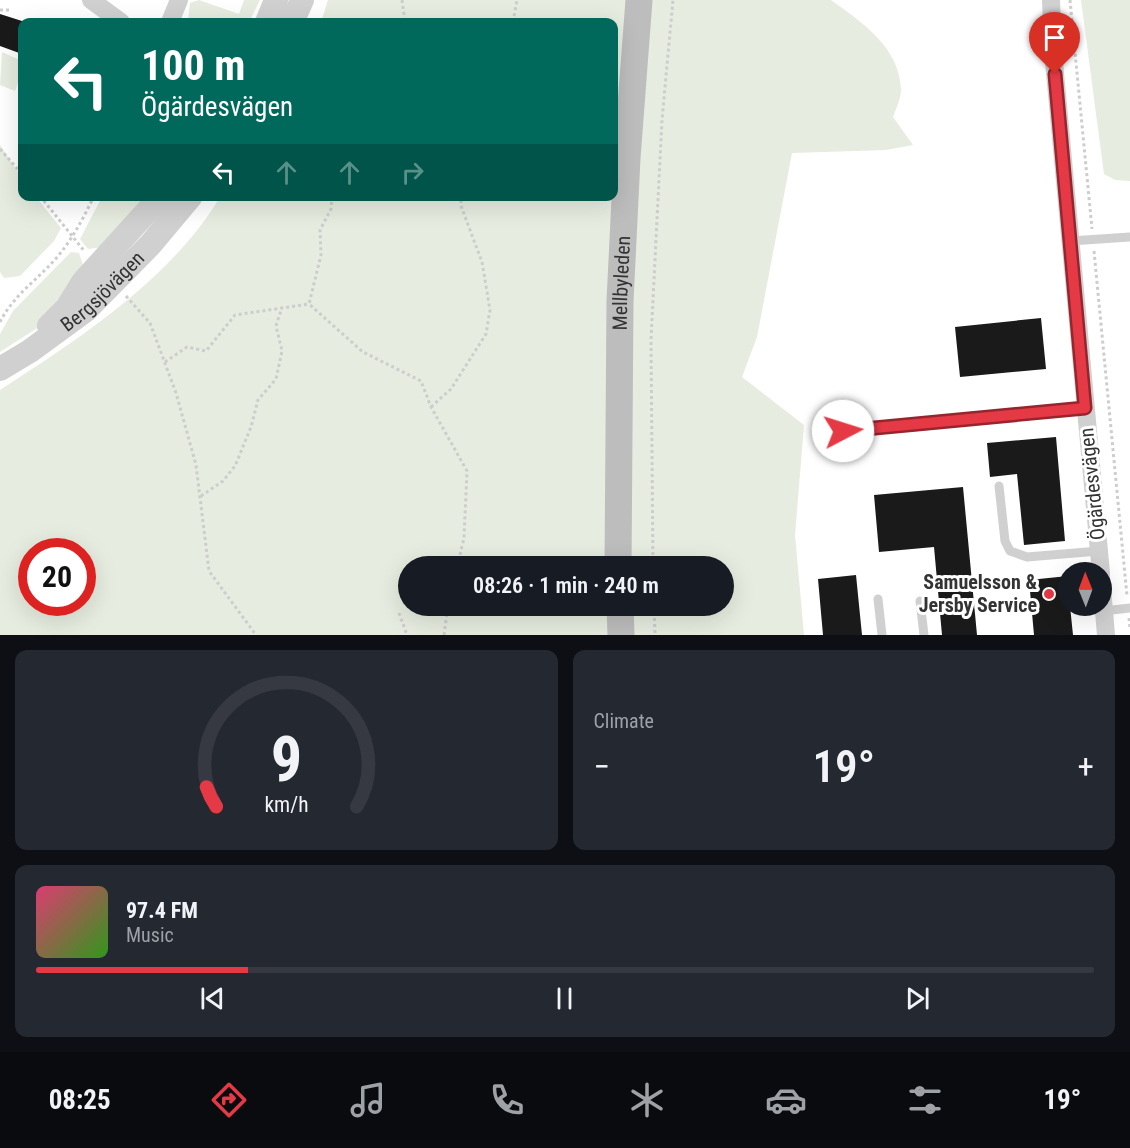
<!DOCTYPE html>
<meta charset="utf-8">
<style>
body{margin:0;font-family:"Roboto Condensed",sans-serif;background:#242831;color:#f1f3f6;height:100vh;display:flex;flex-direction:column;font-size:22px;white-space:nowrap}
*{box-sizing:border-box;margin:0}
p{font-size:20px;color:#9ea1a6}
.icon{flex:none;width:33px;height:33px;fill:none;stroke:currentColor;stroke-width:2;stroke-linecap:round;stroke-linejoin:round}
.map{position:relative;height:635px;overflow:hidden}
.sheet{display:flex;flex-direction:column;gap:15px;padding:15px;background:#0d0f14;flex:1}
.sheet>*{flex:none}
.banner{position:absolute;left:18px;top:18px;width:600px;height:183px;border-radius:12px;box-shadow:0 6px 24px #0002;background:#00695c;color:#fff;overflow:hidden}
.needle{width:39px;rotate:359deg}
.controls{position:absolute;left:1058px;top:562px;display:grid;gap:12px}
.controls a{display:grid;place-items:center;width:54px;height:54px;border-radius:50%;background:#171b24;box-shadow:0 6px 24px #0002;font-size:30px}
.speed{position:absolute;left:18px;top:538px;display:flex;gap:12px;font-size:30px;font-weight:700;text-align:center}
.speed>*{display:grid;place-content:center;width:78px;height:78px;border-radius:50%;background:#171b24;box-shadow:0 6px 24px #0002;line-height:1}
.speed .limit{border:9px solid #d22;background:#fff;color:#111}
.pin{position:absolute;display:grid;place-items:center;width:51px;height:51px;color:#fff;margin:-62px -26px;border-radius:50% 50% 50% 0;rotate:-45deg;box-shadow:0 0 6px #0007}
.pin .icon{rotate:45deg}
.me{position:absolute;width:66px;margin:-33px;rotate:85deg;stroke-linejoin:round;filter:drop-shadow(0 0 4px #0008)}
.turn{display:flex;align-items:center;gap:21px;height:126px;padding:0 24px;font-size:27px}
.turn .icon{width:78px;height:78px;stroke-width:2.5}
.turn b{display:block;font-size:42px;line-height:51px}
.lanes{display:flex;align-items:center;height:57px;padding:0 24px;background:#0003;justify-content:center;gap:30px;direction:ltr}
.lanes .off{opacity:.35}
.big{font-size:45px;font-weight:600;line-height:1.1}
.sheet .card{flex:1;display:flex;flex-direction:column;justify-content:center;gap:9px;min-width:0;padding:0 21px;border-radius:12px;background:#242831}
.sheet .dial{align-items:center;gap:0}
.dial svg{height:156px;overflow:visible;fill:none;stroke:#363941;stroke-width:7;stroke-linecap:round;text-anchor:middle}
.dial text{fill:#f1f3f6;stroke:none}
.song{display:flex;align-items:center;gap:18px}
.cover{width:72px;height:72px;border-radius:9px;background:linear-gradient(135deg,hsl(340 70% 55%),hsl(110 70% 35%))}
.played{height:6px;border-radius:3px;background:linear-gradient(90deg,#e63946 20%,#363941 20%)}
.keys{display:flex;justify-content:space-around;direction:ltr}
.heat{display:flex;justify-content:space-between;align-items:center;font-size:33px;direction:ltr}
.sheet .tiles{flex:1;display:grid;gap:15px;grid-template-columns:1fr 1fr}
.card:last-child{grid-column:span 2}
.trip{position:absolute;left:398px;top:556px;width:336px;height:60px;border-radius:30px;background:#171b24;box-shadow:0 6px 24px #0002;font-weight:600;line-height:60px;text-align:center}
.tab-bar{display:flex;height:96px;justify-content:space-around;align-items:center;background:#090b0e;color:#9ea1a6}
.tab-bar .icon{width:42px;height:42px}
.tab-bar .selected{color:#e63946}
.tab-bar b{font-size:27px;color:#f1f3f6}
.map>svg:first-child{display:block}
</style>
<div class="map">
<svg width="1130" height="635" viewBox="0 0 1130 635">
<rect width="100%" height="100%" fill="#fff"/>
<path fill="#e6ecdf" fill-rule="evenodd" d="M199,0L239,14L244,0H260L249,22H188L190,3Z
M328,0H831C862,22 900,48 901,90C901,98 896,109 893,117L913,145L886,150L792,153L757,337L742,377L804,425L795,535L804,635H0V390C79,339 172,278 220,197L614,196V22H321ZM32,552H82V603H32ZM408,567H723V606H408Z
M1081,0H1130V181L1115,180L1104,174Z
M2,52L22,61V71L15,91L0,85Z
M0,145L22,178V196L36,197L61,228L54,241L20,276L4,278L0,272Z
M102,197H150L103,247L88,249L80,239Z
M71,252L79,253L84,268L48,321L0,352V334L13,311Z"/>
<path fill="#1a1a1a" d="M0,14L22,21V54L0,46Z
M1041,318L1046,369L960,377L955,327Z
M1056,437L1065,541L1024,545L1017,474L990,477L987,443Z
M963,487L977,635H942L934,547L879,552L874,495Z
M856,575L862,635H823L818,579Z
M1068,576V606H1070L1073,635H1034L1029,580Z"/>
<g fill="none" stroke-linecap="round" stroke-linejoin="round">
<path stroke="#cdcdcd" stroke-width="3" stroke-dasharray="3 3" stroke-linecap="butt" d="M402,0L405,22
M1070,0L1092,229
M0,10H12
M513,22L517,0
M0,149L22,174
M40,196L85,252
M332,196L331,209L320,230L321,255L309,304L363,352L421,381L431,407L467,471L464,538L457,567
M1094,251L1127,596
M126,296L150,323L176,393L196,465L209,571L256,635
M0,322C14,294 39,279 58,256C73,238 84,217 94,196
M165,362L187,347L206,351L235,315L309,304
M431,407L451,389L486,334L490,310L482,262L461,206V196
M201,496L223,481L235,466L251,427L258,400L276,379L282,351L276,326L282,307
M653,567L651,340L662,120L673,0
M654,606L655,635
M399,613L407,635
M1129,618L1130,628
M444,635L448,606"/>
<path stroke="#d0d0d0" stroke-width="9" d="M1070,241L1130,237
M843,431L1085,408
M999,486L1005,541L1010,551L1027,557L1099,551
M878,599L882,635
M920,601L924,635
M1103,611L1130,608"/>
<path stroke="#d0d0d0" stroke-width="18" d="M91,0L121,22
M1051,0L1053,51L1101,573
M170,22L179,0
M1101,576L1106,635"/>
<g stroke="#d0d0d0" stroke-width="24">
<path d="M267,22L276,0"/>
<path d="M292,22L302,0"/>
<path d="M49,326L67,308L83,282L161,196"/>
<path id="s1" d="M0,369L30,351L86,310L150,245L191,196"/>
</g>
<g stroke="#bdbdbd" stroke-width="27">
<path id="s2" d="M618,567L620,301L627,158L639,0"/>
<path d="M620,606L621,635"/>
</g>
</g>
<g fill="none" stroke-linecap="round" stroke-linejoin="round">
<defs>
<path id="route" d="M843,431L1085,408L1055,74"/>
</defs>
<use href="#route" stroke="#96252e" stroke-width="15"/>
<use href="#route" stroke="#e63946" stroke-width="10"/>
</g>
<circle fill="#e63946" stroke="#fff" stroke-width="2" cx="1049" cy="594" r="6"/>
<g text-anchor="middle" stroke-width="6" stroke-linejoin="round" paint-order="stroke">
<g font-size="20" fill="#333" stroke="#fff">
<text dy="7" stroke="none"><textPath href="#s2" startOffset="284">Mellbyleden</textPath></text>
<text dy="7" stroke="none"><textPath href="#s1" startOffset="129">Bergsjövägen</textPath></text>
<text transform="translate(1092 484) rotate(-96)" y="7">Ögärdesvägen</text>
</g>
<g font-size="20" font-weight="bold" fill="#333" stroke="#fff" text-anchor="end">
<text x="1037" y="589">Samuelsson &amp;<tspan x="1037" dy="23">Jersby Service</tspan></text>
</g>
</g>
</svg>
<div class="controls">
<a><svg class="needle" viewBox="-14 -14 28 28"><path d="M0-13l5 13h-10z" fill="#e53935"/><path d="M0 13l5-13h-10z" fill="#9ea1a6"/></svg></a>
</div>
<div class="speed"><div class="limit">20</div></div>
<div class="pin" style="left:1055px;top:74px;background:#d93025"><svg class="icon" aria-label="arrive" viewBox="0 0 24 24"><path d="M6 21V4h12l-3 4 3 4H6"/></svg></div>
<svg class="me" style="left:843px;top:431px" viewBox="-20 -20 40 40"><circle r="19" fill="#fff"/><path d="M0-13L10 11 0 6-10 11z" fill="#e63946"/></svg>
<div class="trip">08:26 · 1 min · 240 m</div>
<div class="banner">
<div class="turn"><svg class="icon" aria-label="left" viewBox="0 0 24 24"><path d="M17 20v-9H6M10 6l-5 5 5 5"/></svg><div><b>100 m</b>Ögärdesvägen</div></div>
<div class="lanes"><svg class="icon" aria-label="left" viewBox="0 0 24 24"><path d="M17 20v-9H6M10 6l-5 5 5 5"/></svg><svg class="icon off" aria-label="ahead" viewBox="0 0 24 24"><path d="M12 20V5M6 11l6-6 6 6"/></svg><svg class="icon off" aria-label="ahead" viewBox="0 0 24 24"><path d="M12 20V5M6 11l6-6 6 6"/></svg><svg class="icon off" aria-label="right" viewBox="0 0 24 24"><path d="M7 20v-9h11M14 6l5 5-5 5"/></svg></div>
</div>
</div>
<section class="sheet">
<div class="tiles">
<div class="card dial"><svg viewBox="0 0 100 80">
<path d="M14 69A42 42 0 1 1 86 69"/>
<path d="M14 69A42 42 0 0 1 9 59" stroke="#e63946"/>
<text x="50" y="56" font-size="32" font-weight="700">9</text>
<text x="50" y="72" font-size="11">km/h</text>
</svg></div>
<div class="card"><p>Climate</p>
<div class="heat"><a>−</a><b class="big">19°</b><a>+</a></div>
</div>
<div class="card">
<div class="song"><i class="cover"></i><div><b>97.4 FM</b><p>Music</p></div></div>
<div class="played"></div>
<div class="keys"><svg class="icon" aria-label="previous" viewBox="0 0 24 24"><path d="M18 5L8 12l10 7zM5 5v14"/></svg><svg class="icon" aria-label="pause" viewBox="0 0 24 24"><path d="M8 5v14M16 5v14"/></svg><svg class="icon" aria-label="next" viewBox="0 0 24 24"><path d="M6 5l10 7-10 7zM19 5v14"/></svg></div>
</div>
</div>
</section>
<nav class="tab-bar">
<b>08:25</b>
<svg class="icon selected" aria-label="directions" viewBox="0 0 24 24"><path d="M12 3l9 9-9 9-9-9zM9 14v-3h6M13 9l2 2-2 2"/></svg>
<svg class="icon" aria-label="music" viewBox="0 0 24 24"><path d="M9 18V5l10-2v13"/><circle cx="6" cy="18" r="3"/><circle cx="16" cy="16" r="3"/></svg>
<svg class="icon" aria-label="phone" viewBox="0 0 24 24"><path d="M5 4h4l2 5-3 2q2 4 5 5l2-3 5 2v4C11 20 4 13 5 4z"/></svg>
<svg class="icon" aria-label="climate" viewBox="0 0 24 24"><path d="M12 3v18M4 7l16 10M4 17L20 7"/></svg>
<svg class="icon" aria-label="car" viewBox="0 0 24 24"><path d="M5 17H2v-5l4-1 3-4h7l3 4 3 1v5h-3M9 17h6M6 11h13"/><circle cx="7" cy="17" r="2"/><circle cx="17" cy="17" r="2"/></svg>
<svg class="icon" aria-label="filters" viewBox="0 0 24 24"><path d="M4 7h16M4 17h16"/><circle cx="9" cy="7" r="2"/><circle cx="15" cy="17" r="2"/></svg>
<b>19°</b>
</nav>
